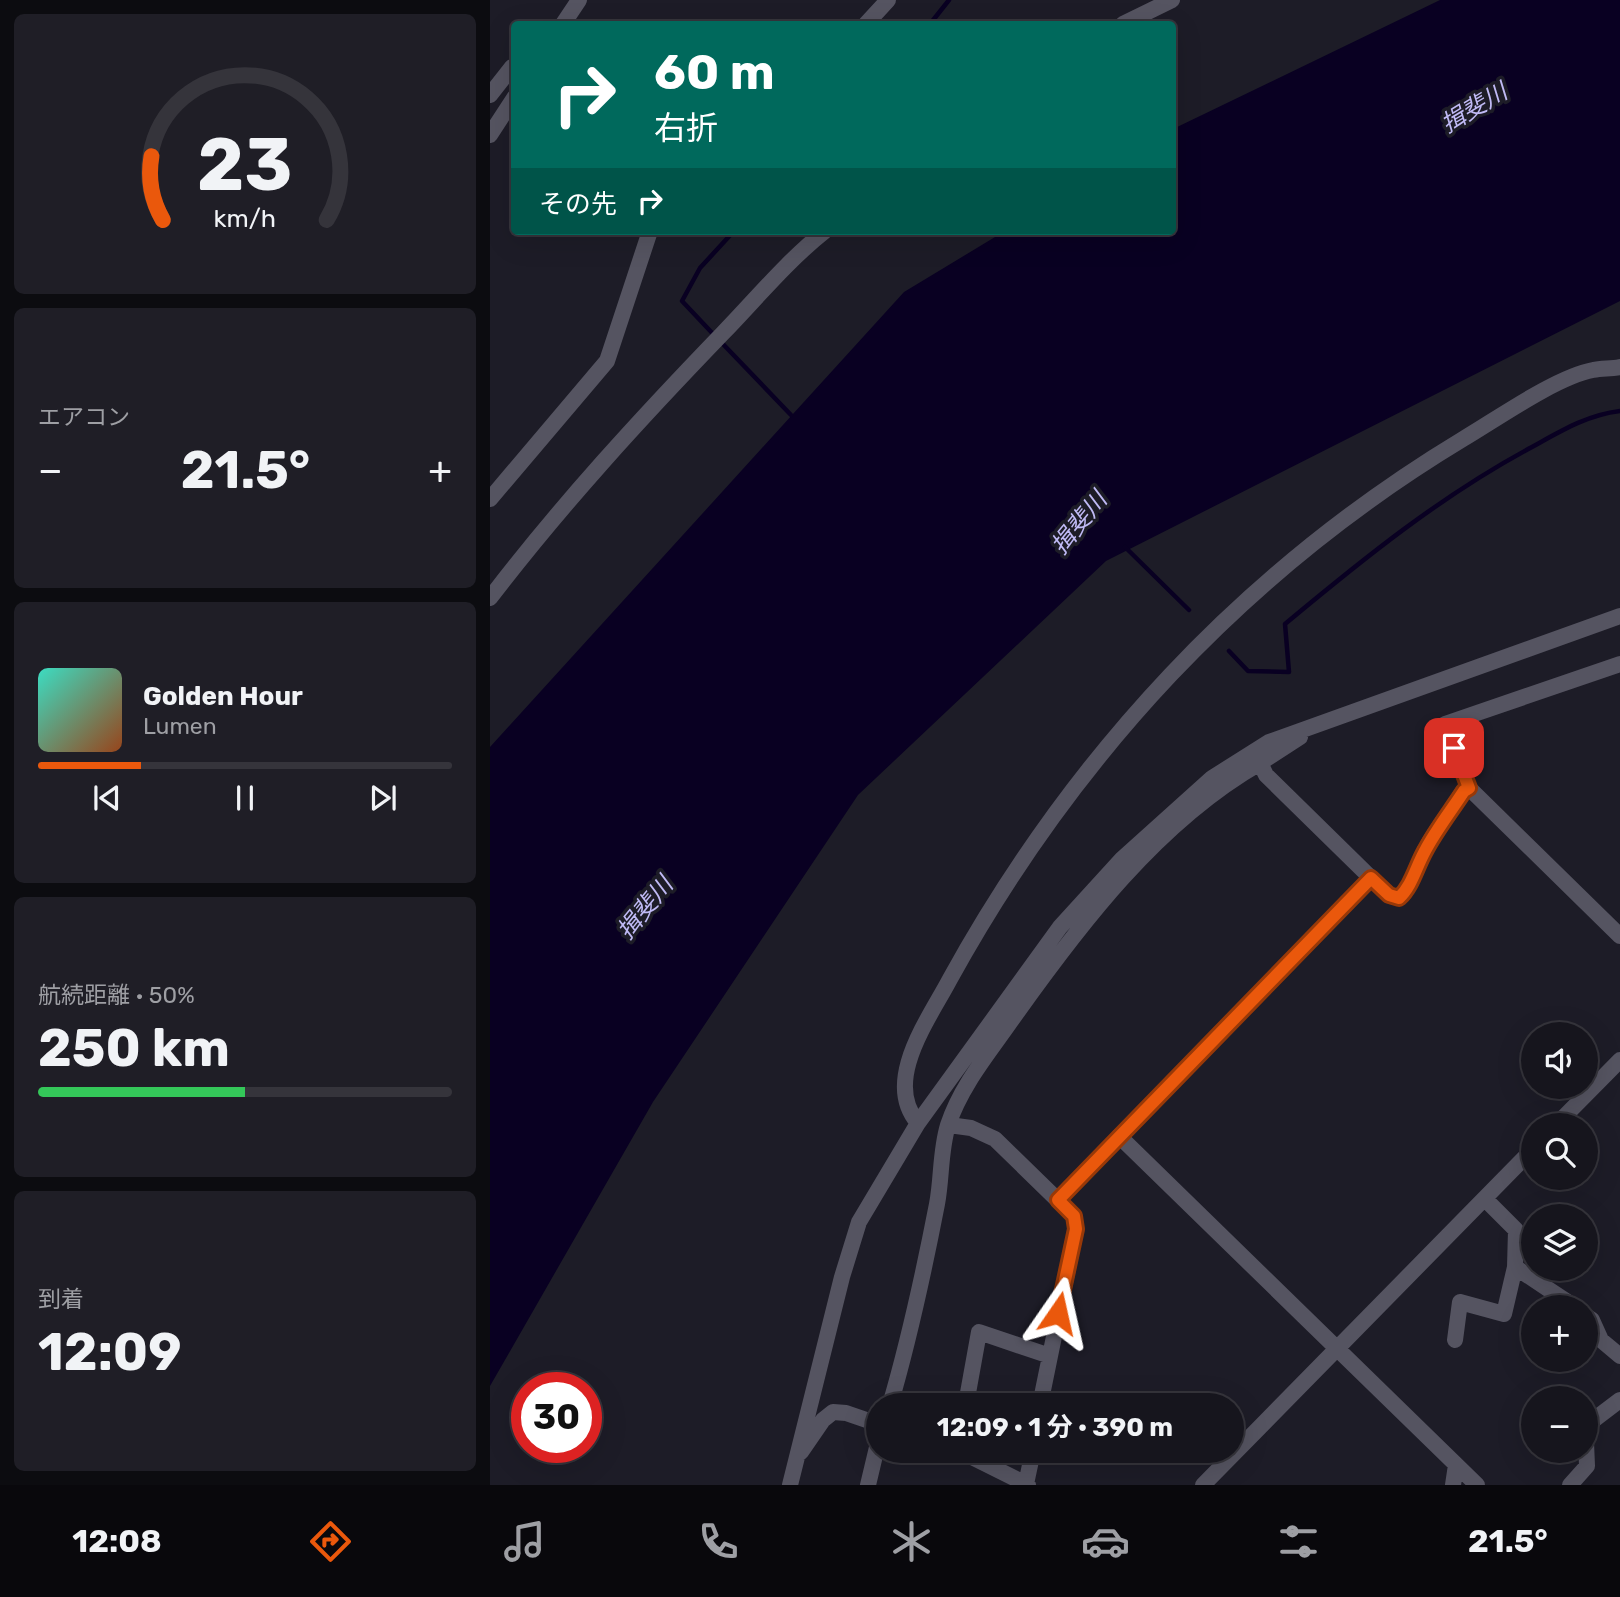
<!DOCTYPE html>
<html lang="ja">
<meta charset="utf-8">
<style>
body{margin:0;font-family:Rubik,"Noto Sans JP",sans-serif;background:#1f1e26;color:#f1f3f6;height:100vh;display:flex;flex-direction:column;font-size:26px;white-space:nowrap}
*{box-sizing:border-box;margin:0}
p{font-size:23px;color:#9e9fa4}
.icon{flex:none;width:38px;height:38px;fill:none;stroke:currentColor;stroke-width:2;stroke-linecap:round;stroke-linejoin:round}
.map{position:relative;flex:1;overflow:hidden}
.sheet{display:flex;flex-direction:column;gap:14px;padding:14px;background:#0c0c10;width:490px}
.sheet>*{flex:none}
.hud{position:absolute;left:21px;top:21px;width:665px;height:214px;border-radius:7px;box-shadow:0 7px 28px #0002,0 0 0 2px #35343b;background:#00695c;color:#fff;overflow:hidden}
.buttons{position:absolute;left:1031px;top:1022px;display:grid;gap:14px}
.buttons a{display:grid;place-items:center;width:77px;height:77px;border-radius:50%;background:#16151d;box-shadow:0 7px 28px #0002,0 0 0 2px #35343b;font-size:35px}
.speed{position:absolute;left:21px;top:1372px;display:flex;gap:14px;font-size:35px;font-weight:700;text-align:center}
.speed>*{display:grid;place-content:center;width:91px;height:91px;border-radius:50%;background:#16151d;box-shadow:0 7px 28px #0002,0 0 0 2px #35343b;line-height:1}
.speed .limit{border:10px solid #d22;background:#fff;color:#111}
.pin{position:absolute;display:grid;place-items:center;width:60px;height:60px;color:#fff;margin:-30px;border-radius:14px;box-shadow:0 4px 10px #0006}
.me{position:absolute;width:77px;margin:-38px;rotate:11deg;stroke-linejoin:round;filter:drop-shadow(0 0 5px #0008)}
.turn{display:flex;align-items:center;gap:24px;height:147px;padding:0 28px;font-size:32px}
.turn .icon{width:91px;height:91px;stroke-width:2.5}
.turn b{display:block;font-size:49px;line-height:60px}
.then{display:flex;align-items:center;height:66px;padding:0 28px;background:#0003;gap:14px;font-size:26px}
.big{font-size:52px;font-weight:700;line-height:1.1}
.sheet .card{flex:1;display:flex;flex-direction:column;justify-content:center;gap:10px;min-width:0;padding:0 24px;border-radius:10px;background:#1f1e26}
.sheet .dial{align-items:center;gap:0}
.dial svg{height:182px;overflow:visible;fill:none;stroke:#35343b;stroke-width:7;stroke-linecap:round;text-anchor:middle}
.dial text{fill:#f1f3f6;stroke:none}
.song{display:flex;align-items:center;gap:21px}
.cover{width:84px;height:84px;border-radius:10px;background:linear-gradient(135deg,hsl(170 70% 55%),hsl(20 70% 35%))}
.played{height:7px;border-radius:4px;background:linear-gradient(90deg,#ea580c 25%,#35343b 25%)}
.keys{display:flex;justify-content:space-around;direction:ltr}
.heat{display:flex;justify-content:space-between;align-items:center;font-size:38px;direction:ltr}
.charge{height:10px;border-radius:5px;background:linear-gradient(90deg,#34c759 50%,#35343b 0)}
.trip{position:absolute;left:376px;top:1393px;width:378px;height:70px;border-radius:35px;background:#16151d;box-shadow:0 7px 28px #0002,0 0 0 2px #35343b;font-weight:700;line-height:70px;text-align:center}
.dock{display:flex;height:112px;justify-content:space-around;align-items:center;background:#09080c;color:#9e9fa4}
.dock .icon{width:49px;height:49px}
.dock .on{color:#ea580c}
.dock b{font-size:32px;color:#f1f3f6}
main{display:flex;flex:1;min-height:0}
.map>svg:first-child{display:block}
</style>
<main>
<section class="sheet">
<div class="card dial"><svg viewBox="0 0 100 80">
<path d="M14 69A42 42 0 1 1 86 69"/>
<path d="M14 69A42 42 0 0 1 9 41" stroke="#ea580c"/>
<text x="50" y="56" font-size="32" font-weight="700">23</text>
<text x="50" y="72" font-size="11">km/h</text>
</svg></div>
<div class="card"><p>エアコン</p>
<div class="heat"><a>−</a><b class="big">21.5°</b><a>+</a></div>
</div>
<div class="card">
<div class="song"><i class="cover"></i><div><b>Golden Hour</b><p>Lumen</p></div></div>
<div class="played"></div>
<div class="keys"><svg class="icon" aria-label="previous" viewBox="0 0 24 24"><path d="M18 5L8 12l10 7zM5 5v14"/></svg><svg class="icon" aria-label="pause" viewBox="0 0 24 24"><path d="M8 5v14M16 5v14"/></svg><svg class="icon" aria-label="next" viewBox="0 0 24 24"><path d="M6 5l10 7-10 7zM19 5v14"/></svg></div>
</div>
<div class="card"><p>航続距離 · 50%</p><b class="big">250 km</b><div class="charge"></div></div>
<div class="card"><p>到着</p><b class="big">12:09</b></div>
</section>
<div class="map">
<svg width="1130" height="1485" viewBox="0 0 1130 1485">
<rect width="100%" height="100%" fill="#1d1c27"/>
<path fill="#090022" d="M950,0H1130V301L616,561L368,795L163,1102L0,1386V747L414,292L515,231H682L683,129Z"/>
<g fill="none" stroke-linecap="round" stroke-linejoin="round">
<path stroke="#090022" stroke-width="4.5" d="M440,24L459,0
M225,336L192,301L210,268L244,231
M231,342L301,415
M635,547L699,610
M739,651L758,671L799,672L795,624C873,559 952,495 1042,447C1071,431 1097,415 1130,411"/>
<path stroke="#555461" stroke-width="16" d="M73,24L89,0
M376,24L398,0
M633,24L682,0
M0,95L22,67L24,69
M0,135L24,98
M0,499L117,361L160,231
M0,598C72,504 151,418 233,333C267,298 297,261 335,231
M1130,664L955,724L979,788L1130,936
M810,737L770,763L776,775L881,878L899,895L909,898C924,884 929,859 940,841C950,824 963,808 973,791L979,788
M428,1123C392,1081 439,1019 460,979C583,756 754,571 973,439C1007,419 1066,377 1103,370C1112,368 1121,369 1130,367
M459,1125L481,1128L505,1139L584,1216L586,1229L550,1405
M1066,1125L1130,1060
M629,1136L987,1485
M995,1199L1026,1230L1025,1267L1085,1307
M568,1200L881,878
M1096,1316L1102,1320L1111,1340L1130,1356
M965,1340L970,1302L1014,1314L1025,1267
M476,1404L489,1332L560,1356
M400,1405C419,1340 434,1271 447,1204C452,1178 450,1151 458,1125C471,1086 498,1054 521,1021C589,925 667,822 770,763
M1096,1436L1097,1425L1130,1400
M470,1451L538,1485
M311,1452L333,1420L343,1412L356,1413L388,1424
M536,1484L543,1451
M300,1485L352,1277L369,1222L428,1123L570,927L632,859L722,778L779,742L1130,616
M378,1485L388,1443
M713,1485L1043,1149
M963,1485L966,1465
M1080,1485L1097,1466L1096,1442"/>
</g>
<g fill="none" stroke-linecap="round" stroke-linejoin="round">
<defs>
<path id="route" d="M568,1313L586,1229L584,1216L568,1200L881,878L899,895L909,898C922,886 926,867 935,851C946,830 961,811 974,791L979,788L964,748"/>
</defs>
<use href="#route" stroke="#983908" stroke-width="18"/>
<use href="#route" stroke="#ea580c" stroke-width="12"/>
</g>
<g text-anchor="middle" stroke-width="7" stroke-linejoin="round" paint-order="stroke">
<g font-size="24" font-style="italic" fill="#c0baf5" stroke="#1d1c27">
<text transform="translate(984 108) rotate(-31)" y="8">揖斐川</text>
<text transform="translate(589 523) rotate(-51)" y="8">揖斐川</text>
<text transform="translate(155 908) rotate(-51)" y="8">揖斐川</text>
</g>
</g>
</svg>
<div class="buttons">
<a><svg class="icon" aria-label="sound" viewBox="0 0 24 24"><path d="M4 9h4l5-4v14l-5-4H4zM17 9q2 3 0 6"/></svg></a>
<a><svg class="icon" aria-label="search" viewBox="0 0 24 24"><circle cx="10" cy="10" r="6"/><path d="M15 15l6 6"/></svg></a>
<a><svg class="icon" aria-label="layers" viewBox="0 0 24 24"><path d="M12 4l9 5-9 5-9-5zM3 14l9 5 9-5"/></svg></a>
<a>+</a>
<a>−</a>
</div>
<div class="speed"><div class="limit">30</div></div>
<div class="pin" style="left:964px;top:748px;background:#d93025"><svg class="icon" aria-label="arrive" viewBox="0 0 24 24"><path d="M6 21V4h12l-3 4 3 4H6"/></svg></div>
<svg class="me" style="left:568px;top:1313px" viewBox="-20 -20 40 40"><path d="M0-17L14 15 0 8-14 15z" fill="#ea580c" stroke="#fff" stroke-width="4"/></svg>
<div class="trip">12:09 · 1 分 · 390 m</div>
<div class="hud">
<div class="turn"><svg class="icon" aria-label="right" viewBox="0 0 24 24"><path d="M7 20v-9h11M14 6l5 5-5 5"/></svg><div><b>60 m</b>右折</div></div>
<div class="then">その先<svg class="icon" aria-label="right" viewBox="0 0 24 24"><path d="M7 20v-9h11M14 6l5 5-5 5"/></svg></div>
</div>
</div>
</main>
<nav class="dock">
<b>12:08</b>
<svg class="icon on" aria-label="directions" viewBox="0 0 24 24"><path d="M12 3l9 9-9 9-9-9zM9 14v-3h6M13 9l2 2-2 2"/></svg>
<svg class="icon" aria-label="music" viewBox="0 0 24 24"><path d="M9 18V5l10-2v13"/><circle cx="6" cy="18" r="3"/><circle cx="16" cy="16" r="3"/></svg>
<svg class="icon" aria-label="phone" viewBox="0 0 24 24"><path d="M5 4h4l2 5-3 2q2 4 5 5l2-3 5 2v4C11 20 4 13 5 4z"/></svg>
<svg class="icon" aria-label="climate" viewBox="0 0 24 24"><path d="M12 3v18M4 7l16 10M4 17L20 7"/></svg>
<svg class="icon" aria-label="car" viewBox="0 0 24 24"><path d="M5 17H2v-5l4-1 3-4h7l3 4 3 1v5h-3M9 17h6M6 11h13"/><circle cx="7" cy="17" r="2"/><circle cx="17" cy="17" r="2"/></svg>
<svg class="icon" aria-label="filters" viewBox="0 0 24 24"><path d="M4 7h16M4 17h16"/><circle cx="9" cy="7" r="2"/><circle cx="15" cy="17" r="2"/></svg>
<b>21.5°</b>
</nav>
